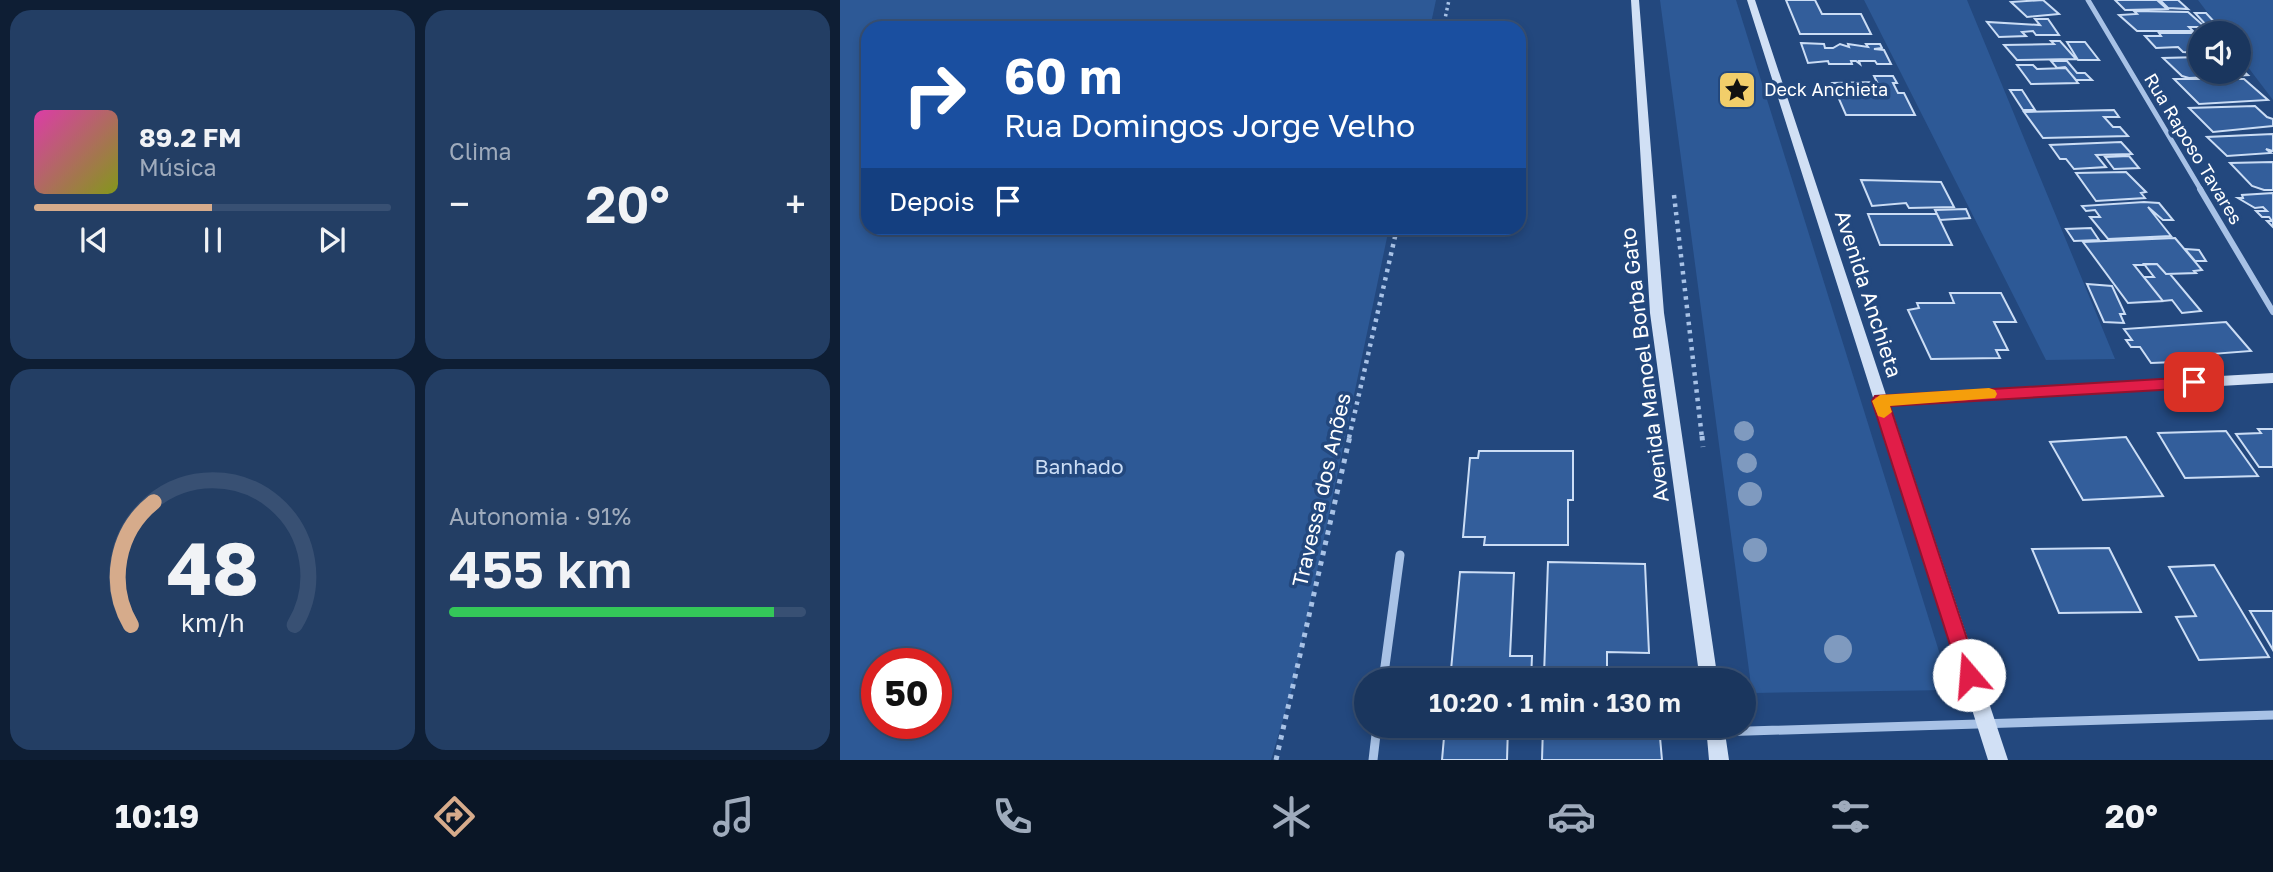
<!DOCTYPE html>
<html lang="pt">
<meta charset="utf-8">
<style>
body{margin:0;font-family:"Golos Text",sans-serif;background:#233e64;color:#f1f3f6;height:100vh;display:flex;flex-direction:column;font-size:26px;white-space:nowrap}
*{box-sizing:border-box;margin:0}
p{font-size:23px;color:#9fabbc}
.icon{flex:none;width:38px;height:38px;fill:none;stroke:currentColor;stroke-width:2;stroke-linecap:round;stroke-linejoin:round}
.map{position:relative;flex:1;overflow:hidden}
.details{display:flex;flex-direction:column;gap:10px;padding:10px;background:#0e1e34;width:840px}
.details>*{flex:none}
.hud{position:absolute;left:21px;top:21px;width:665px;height:214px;border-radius:21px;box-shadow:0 4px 10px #0003,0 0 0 2px #385073;background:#1a4fa0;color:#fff;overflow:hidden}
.fabs{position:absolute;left:1348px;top:21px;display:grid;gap:14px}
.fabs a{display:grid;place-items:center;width:63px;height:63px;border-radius:50%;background:#1a365e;box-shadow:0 4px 10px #0003,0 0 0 2px #385073;font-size:35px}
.speed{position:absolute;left:21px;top:648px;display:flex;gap:14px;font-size:35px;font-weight:700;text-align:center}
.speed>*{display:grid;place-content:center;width:91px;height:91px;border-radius:50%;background:#1a365e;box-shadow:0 4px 10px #0003,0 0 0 2px #385073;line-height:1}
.speed .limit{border:10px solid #d22;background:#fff;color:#111}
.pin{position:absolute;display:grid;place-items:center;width:60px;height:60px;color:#fff;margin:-30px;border-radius:14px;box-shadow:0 4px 10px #0006}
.me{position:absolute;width:77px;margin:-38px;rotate:342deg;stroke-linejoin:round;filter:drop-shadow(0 0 5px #0008)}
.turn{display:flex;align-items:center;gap:24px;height:147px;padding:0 28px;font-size:32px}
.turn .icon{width:91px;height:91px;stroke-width:2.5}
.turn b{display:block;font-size:49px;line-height:60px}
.then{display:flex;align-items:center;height:66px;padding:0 28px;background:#0003;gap:14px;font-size:26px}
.big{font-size:52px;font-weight:600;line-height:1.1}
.details .widget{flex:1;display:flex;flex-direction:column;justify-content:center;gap:10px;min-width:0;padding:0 24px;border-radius:21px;background:#233e64}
.details .dial{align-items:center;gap:0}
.dial svg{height:182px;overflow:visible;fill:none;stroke:#385073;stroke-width:7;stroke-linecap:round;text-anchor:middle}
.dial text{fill:#f1f3f6;stroke:none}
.song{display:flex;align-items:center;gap:21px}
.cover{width:84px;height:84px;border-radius:10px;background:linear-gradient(135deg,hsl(320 70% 55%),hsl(70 70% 35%))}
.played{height:7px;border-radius:4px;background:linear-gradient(90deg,#d6ab8b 50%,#385073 50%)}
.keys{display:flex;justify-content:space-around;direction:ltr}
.heat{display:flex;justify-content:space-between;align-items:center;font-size:38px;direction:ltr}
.charge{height:10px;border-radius:5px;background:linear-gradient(90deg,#34c759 91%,#385073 0)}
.details .tiles{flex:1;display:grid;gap:10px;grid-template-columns:repeat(2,1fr)}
.trip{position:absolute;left:514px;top:668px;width:402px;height:70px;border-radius:35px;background:#1a365e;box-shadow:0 4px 10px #0003,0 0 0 2px #385073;font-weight:600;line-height:70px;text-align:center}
.tabs{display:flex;height:112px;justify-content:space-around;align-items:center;background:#0a1626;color:#9fabbc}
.tabs .icon{width:49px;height:49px}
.tabs .selected{color:#d6ab8b}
.tabs b{font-size:32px;color:#f1f3f6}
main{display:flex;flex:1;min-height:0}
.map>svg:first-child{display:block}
</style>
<main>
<section class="details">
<div class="tiles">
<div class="widget">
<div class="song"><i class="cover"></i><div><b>89.2 FM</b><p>Música</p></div></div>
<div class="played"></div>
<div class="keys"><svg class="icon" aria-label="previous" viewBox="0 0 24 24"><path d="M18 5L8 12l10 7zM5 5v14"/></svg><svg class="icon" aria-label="pause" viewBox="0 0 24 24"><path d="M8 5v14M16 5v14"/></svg><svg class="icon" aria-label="next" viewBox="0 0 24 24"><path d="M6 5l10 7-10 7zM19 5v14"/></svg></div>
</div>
<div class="widget"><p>Clima</p>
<div class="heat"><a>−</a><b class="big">20°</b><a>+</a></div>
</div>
<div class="widget dial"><svg viewBox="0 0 100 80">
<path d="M14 69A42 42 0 1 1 86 69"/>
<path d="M14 69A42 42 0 0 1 24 15" stroke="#d6ab8b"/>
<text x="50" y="56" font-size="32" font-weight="700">48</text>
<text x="50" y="72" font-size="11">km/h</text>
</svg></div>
<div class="widget"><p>Autonomia · 91%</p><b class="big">455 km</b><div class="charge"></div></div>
</div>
</section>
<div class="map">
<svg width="1433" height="760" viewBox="0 0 1433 760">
<rect width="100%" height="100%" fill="#23487e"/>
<path fill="#2d5996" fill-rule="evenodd" d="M0,0H596L590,28H28V228H549L453,686L431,760H0ZM96,663V723H37V663Z
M820,0H896L1111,690L912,693Z
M1024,0H1127L1275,359L1206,360Z
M1358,0H1433V100L1398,54V33H1383Z"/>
<path fill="#335e9b" stroke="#cbddf5" stroke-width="2" d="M946,0H975L982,14H1021L1031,34H960Z
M1203,0L1219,14L1187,17L1171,2Z
M1275,0H1317L1327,9L1285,10Z
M1320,0H1338L1348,9L1328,8Z
M1294,11L1348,12L1365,27H1349L1353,31H1297L1279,15L1297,14Z
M1355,13H1366L1379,27L1367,26Z
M1195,19H1208L1219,35H1196L1193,31L1182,32L1186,36L1159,37L1147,22L1200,25Z
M1319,33H1360V53L1343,52L1338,47L1316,48L1305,36H1321Z
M1211,41H1220L1236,59L1177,60L1164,45L1214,44Z
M1227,42H1245L1259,60H1238Z
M961,43L984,44L985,48H993L1000,44L1009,47L1008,44L1028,47L1026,44H1040L1042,48L1034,49L1044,50L1051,64H1037L1035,61H1019L1020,64L1016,61H1011L1012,64H989L988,61L968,63Z
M1360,57V72H1398V66L1408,75L1349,78L1342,76L1323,58Z
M1211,61H1227L1237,73H1245L1252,80H1236L1225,67L1217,68Z
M1177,65H1193L1197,69L1226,68L1238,83L1191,84Z
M1034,76H1053L1057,83H1053L1058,93H1064L1075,115H1006L992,83L1037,82Z
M1334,79H1404L1428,100L1359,104Z
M1170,90H1182L1195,110H1183Z
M1415,106L1427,117L1433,119V126L1373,132L1349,108Z
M1274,110L1279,117H1264L1273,127H1280L1288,136L1203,138L1184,112Z
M1433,134V151L1426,149L1431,153L1387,156L1367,137Z
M1281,142L1292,154L1256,155L1266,167L1234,169L1226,159H1220L1210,145Z
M1289,156L1299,168L1274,169L1265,157Z
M1433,162V190H1424L1412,186L1390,163Z
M1286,172L1306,192L1301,193L1305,198L1256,201L1236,173Z
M1021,180L1101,182L1114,207L1069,208L1066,203L1032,206Z
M1433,193V227L1427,221H1432L1429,217H1422L1416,211H1427L1423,207L1415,208L1398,198H1403L1402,195Z
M1304,202L1319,203L1333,220H1323L1308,207L1331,236L1268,239L1250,217H1260L1255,210L1246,211L1242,206Z
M1126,209L1130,218L1100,220L1095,210Z
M1028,214H1097L1112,245H1040Z
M1251,228L1259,240L1234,241L1226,229Z
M1335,238L1362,270L1354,271L1356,273L1326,274L1317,264L1294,265L1323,301L1288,303L1243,242Z
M1345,249L1359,250L1366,261H1355Z
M1304,264H1317L1326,274H1330L1361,311L1342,313L1332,300L1323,301L1304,277H1314Z
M1247,284L1272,286L1285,314H1280L1284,323L1264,322Z
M1110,293H1161L1176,322H1154L1168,350H1156L1160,358L1091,359L1068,310L1079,308L1077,303H1114Z
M1386,322L1411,351L1332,357L1335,362L1311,363L1300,347H1291L1286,340H1292L1284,329Z
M1418,429H1433V467H1419L1396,434L1421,433Z
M1386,431L1418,476L1345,478L1318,433Z
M1286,437L1323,496L1243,500L1210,442Z
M639,451H733V500H728V545H644L645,537H623L630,458H638Z
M1269,548L1301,612L1219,613L1192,549Z
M708,562L805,564L809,653L767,652V676L704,675Z
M1374,565L1429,657L1359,660L1336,617L1356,616L1329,567Z
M620,572L674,573L670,656H692L691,681H610Z
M1410,611H1433V650Z
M605,726H668L667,760H602Z
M703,726H819L822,760H702Z"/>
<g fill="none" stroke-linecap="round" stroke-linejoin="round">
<path stroke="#a8c2e6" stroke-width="3.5" stroke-dasharray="2.5 3.5" stroke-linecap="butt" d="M603,28L609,0"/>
<path stroke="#a8c2e6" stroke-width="4.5" stroke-dasharray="3.5 5" stroke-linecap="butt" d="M834,195L862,438
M509,438L557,228"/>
<path stroke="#a8c2e6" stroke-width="5" stroke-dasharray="4.5 6" stroke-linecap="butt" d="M862,436L863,447
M436,760L510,436"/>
<path stroke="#a8c2e6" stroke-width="5" d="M1248,0L1361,190"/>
<path stroke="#a8c2e6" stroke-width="6" d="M1360,189L1433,312"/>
<path stroke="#a8c2e6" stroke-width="9" d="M543,681L560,555
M877,732L1433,715
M533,760L537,726"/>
<path fill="#d1e0f5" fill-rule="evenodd" d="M791,0H799L824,313L878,681H860L810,313Z
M907,0H915L1046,395L1433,373V383L1050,405L1168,760H1148Z
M866,726H884L889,760H869Z"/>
</g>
<g fill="#7f9abf">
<circle cx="904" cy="431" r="10"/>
<circle cx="907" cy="463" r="10"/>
<circle cx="910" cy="494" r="12"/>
<circle cx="915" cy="550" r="12"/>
<circle cx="998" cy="649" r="14"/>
</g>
<path fill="#e11d48" stroke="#92132f" stroke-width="2" d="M1354,377L1362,382L1354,388L1050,406L1139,675L1136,682L1129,685L1122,682L1032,401L1035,396Z"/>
<path fill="#f59e0b" d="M1149,388L1155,390L1157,394L1155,398L1050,406L1052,412L1044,418L1038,416L1032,401L1040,395Z"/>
<defs>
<symbol id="sight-square" viewBox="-11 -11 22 22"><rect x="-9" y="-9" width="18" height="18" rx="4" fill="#f2ce6a" stroke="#23487e"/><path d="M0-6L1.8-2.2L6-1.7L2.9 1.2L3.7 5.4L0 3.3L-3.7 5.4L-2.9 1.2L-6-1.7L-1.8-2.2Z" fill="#111"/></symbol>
</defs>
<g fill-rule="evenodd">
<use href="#sight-square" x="875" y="68" width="44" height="44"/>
</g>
<g text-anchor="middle" stroke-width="7" stroke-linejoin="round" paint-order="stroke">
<g font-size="18" fill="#fff" stroke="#23487e" text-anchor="start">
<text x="924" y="96">Deck Anchieta</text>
</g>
<g font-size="18" fill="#fff" stroke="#23487e">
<text transform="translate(1353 149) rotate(59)" y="6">Rua Raposo Tavares</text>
</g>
<g font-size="21" fill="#fff" stroke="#23487e">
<text transform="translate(1028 294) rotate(72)" y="7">Avenida Anchieta</text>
<text transform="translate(805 365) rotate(-97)" y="7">Avenida Manoel Borba Gato</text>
<text transform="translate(482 490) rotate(-77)" y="7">Travessa dos Anões</text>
</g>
<g font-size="21" fill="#cbddf5" stroke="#23487e">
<text x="239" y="474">Banhado</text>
</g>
</g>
</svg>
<div class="fabs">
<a><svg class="icon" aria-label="sound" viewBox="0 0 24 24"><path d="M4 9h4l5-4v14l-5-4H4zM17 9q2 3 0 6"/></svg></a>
</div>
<div class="speed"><div class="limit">50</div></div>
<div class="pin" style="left:1354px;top:382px;background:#d93025"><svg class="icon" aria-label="arrive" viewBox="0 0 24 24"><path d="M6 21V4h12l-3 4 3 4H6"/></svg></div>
<svg class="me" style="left:1129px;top:675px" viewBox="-20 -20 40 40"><circle r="19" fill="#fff"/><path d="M0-13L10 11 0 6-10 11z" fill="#e11d48"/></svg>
<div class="trip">10:20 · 1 min · 130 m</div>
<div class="hud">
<div class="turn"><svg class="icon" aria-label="right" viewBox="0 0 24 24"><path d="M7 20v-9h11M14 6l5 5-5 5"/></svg><div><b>60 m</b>Rua Domingos Jorge Velho</div></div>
<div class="then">Depois<svg class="icon" aria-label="arrive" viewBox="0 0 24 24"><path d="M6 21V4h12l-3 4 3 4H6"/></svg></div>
</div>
</div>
</main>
<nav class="tabs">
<b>10:19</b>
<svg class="icon selected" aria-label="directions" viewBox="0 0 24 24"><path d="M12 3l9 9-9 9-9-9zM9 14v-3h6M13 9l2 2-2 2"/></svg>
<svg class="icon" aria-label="music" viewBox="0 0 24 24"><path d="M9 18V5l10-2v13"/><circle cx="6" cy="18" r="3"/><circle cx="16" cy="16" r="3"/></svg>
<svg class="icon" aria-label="phone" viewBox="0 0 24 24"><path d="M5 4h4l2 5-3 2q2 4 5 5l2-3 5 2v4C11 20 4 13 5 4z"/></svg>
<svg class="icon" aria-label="climate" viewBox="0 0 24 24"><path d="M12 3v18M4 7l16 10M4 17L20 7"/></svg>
<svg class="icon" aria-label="car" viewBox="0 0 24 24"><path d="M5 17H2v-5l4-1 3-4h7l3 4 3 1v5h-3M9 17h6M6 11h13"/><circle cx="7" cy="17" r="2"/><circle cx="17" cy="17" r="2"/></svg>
<svg class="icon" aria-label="filters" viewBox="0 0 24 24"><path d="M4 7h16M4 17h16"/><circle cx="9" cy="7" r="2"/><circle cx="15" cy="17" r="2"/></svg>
<b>20°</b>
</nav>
